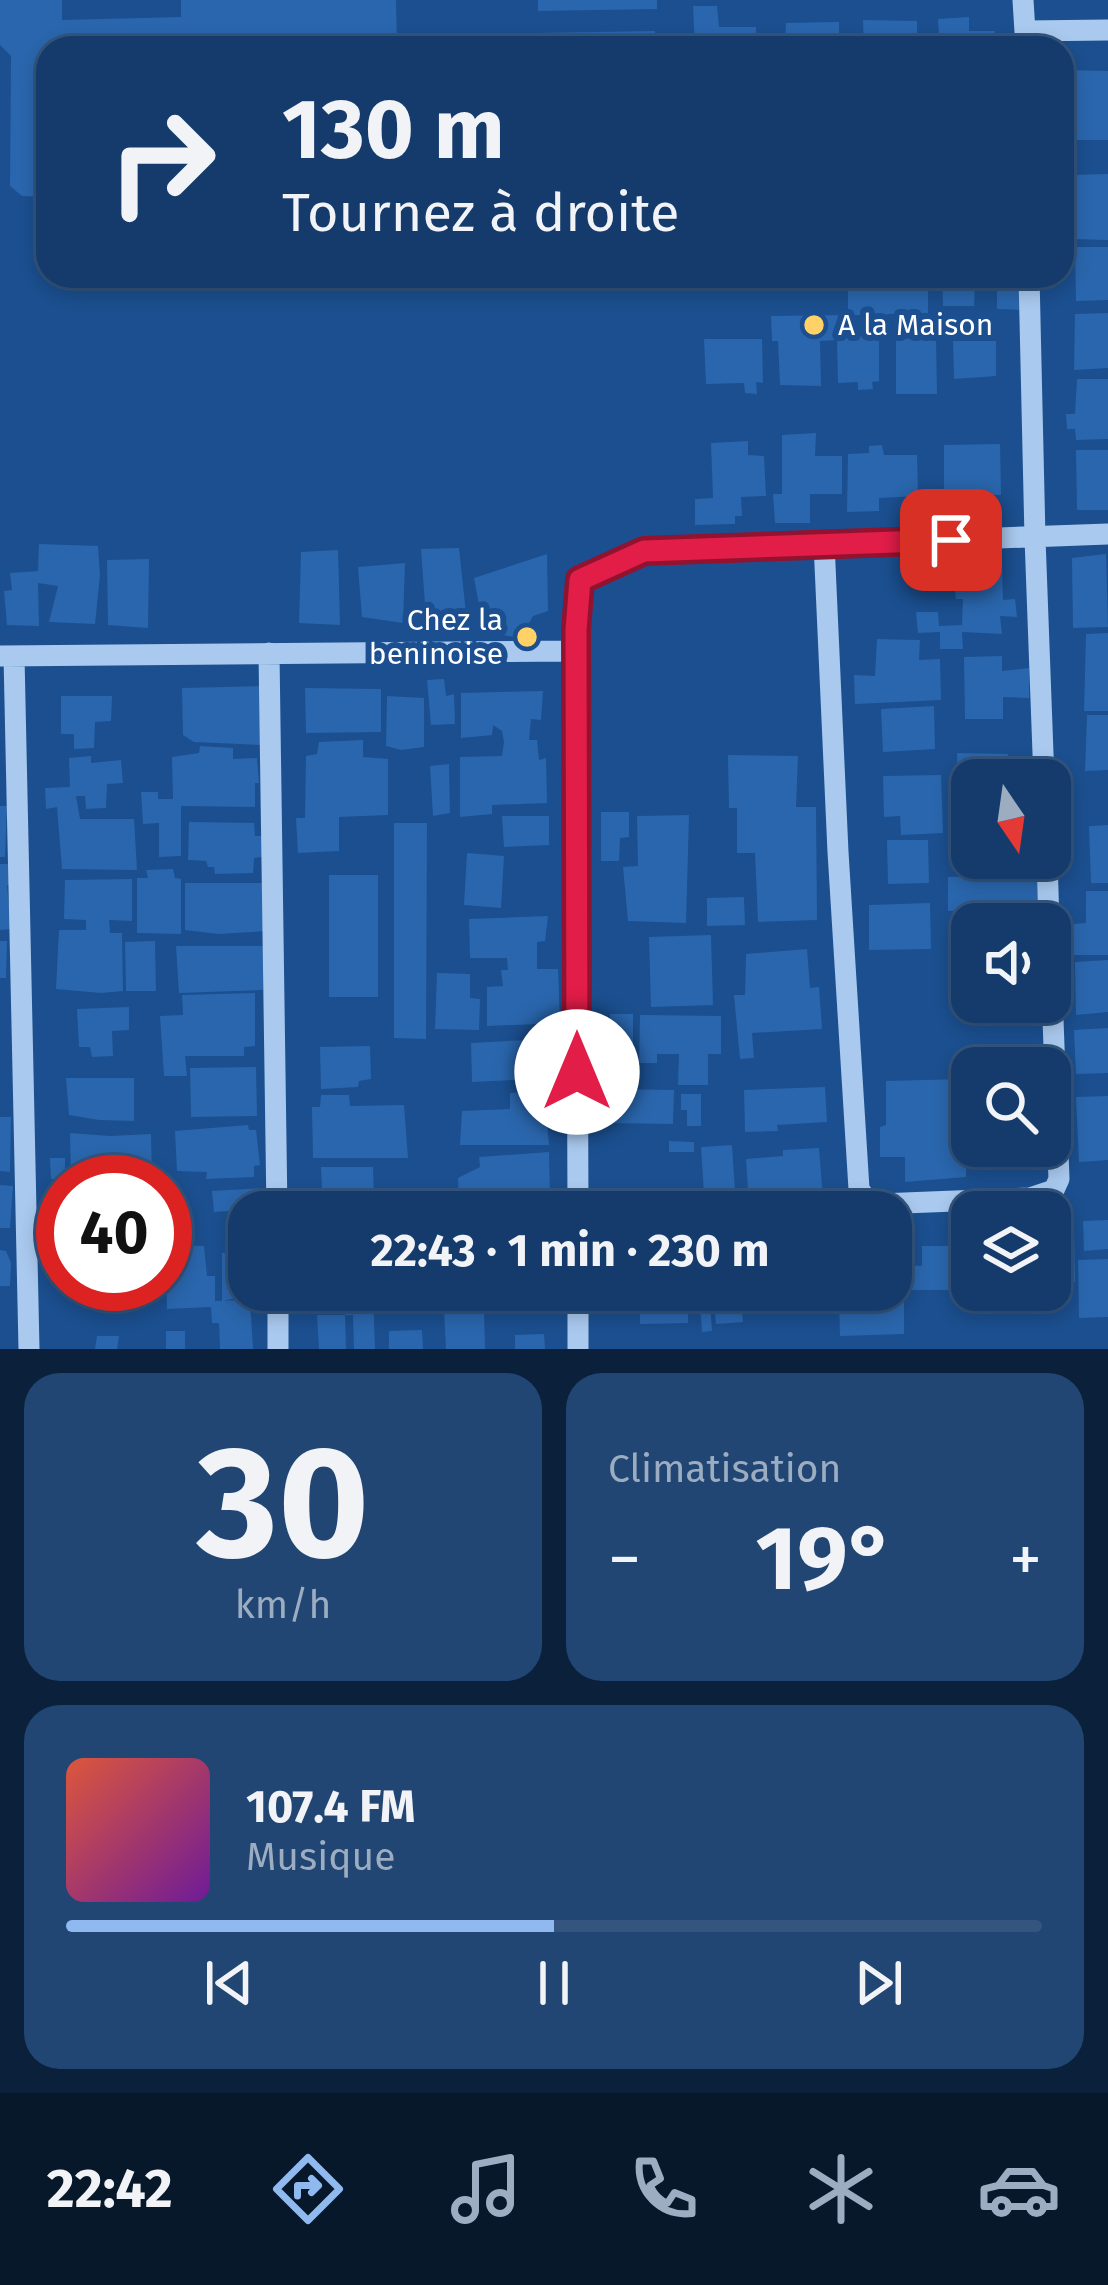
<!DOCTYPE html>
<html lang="fr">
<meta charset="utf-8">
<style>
body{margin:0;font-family:"Fira Sans",sans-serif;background:#214673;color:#f1f3f6;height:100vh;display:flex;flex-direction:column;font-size:45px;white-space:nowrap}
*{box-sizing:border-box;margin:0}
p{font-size:39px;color:#9dadc1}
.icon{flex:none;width:66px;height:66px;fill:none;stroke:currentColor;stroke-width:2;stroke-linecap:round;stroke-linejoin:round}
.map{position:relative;height:1349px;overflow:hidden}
.details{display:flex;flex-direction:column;gap:24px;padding:24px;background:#0b203b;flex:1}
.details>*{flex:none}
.top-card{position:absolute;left:36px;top:36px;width:1038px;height:252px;border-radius:36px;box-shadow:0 6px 18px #0003,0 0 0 3px #33557e;background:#143b6b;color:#f1f3f6;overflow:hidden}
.needle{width:78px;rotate:167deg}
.fabs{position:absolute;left:951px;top:759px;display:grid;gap:24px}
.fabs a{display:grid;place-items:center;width:120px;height:120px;border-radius:24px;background:#143b6b;box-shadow:0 6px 18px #0003,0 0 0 3px #33557e;font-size:60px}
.speed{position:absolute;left:36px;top:1155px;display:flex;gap:24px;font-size:60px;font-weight:700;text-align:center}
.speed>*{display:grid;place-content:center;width:156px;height:156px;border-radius:50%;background:#143b6b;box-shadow:0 6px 18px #0003,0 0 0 3px #33557e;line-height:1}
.speed .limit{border:18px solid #d22;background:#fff;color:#111}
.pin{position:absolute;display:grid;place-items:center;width:102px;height:102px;color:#fff;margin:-51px;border-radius:24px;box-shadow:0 6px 18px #0006}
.me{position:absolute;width:132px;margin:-66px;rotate:0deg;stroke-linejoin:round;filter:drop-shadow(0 0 9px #0008)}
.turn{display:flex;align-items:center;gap:42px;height:252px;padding:0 48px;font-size:54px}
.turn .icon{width:156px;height:156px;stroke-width:2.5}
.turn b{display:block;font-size:84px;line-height:102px}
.big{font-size:90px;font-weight:700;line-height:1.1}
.details .tile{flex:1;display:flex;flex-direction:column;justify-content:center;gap:18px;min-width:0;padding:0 42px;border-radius:36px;background:#214673}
.details .dial{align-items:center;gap:0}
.dial b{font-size:156px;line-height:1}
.song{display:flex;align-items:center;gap:36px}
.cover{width:144px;height:144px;border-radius:18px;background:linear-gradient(135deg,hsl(10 70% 55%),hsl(280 70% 35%))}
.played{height:12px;border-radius:6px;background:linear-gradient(90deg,#90b9f0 50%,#33557e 50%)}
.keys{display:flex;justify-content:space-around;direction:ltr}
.heat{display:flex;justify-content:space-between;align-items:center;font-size:66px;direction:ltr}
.details .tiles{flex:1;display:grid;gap:24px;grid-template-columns:1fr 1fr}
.tile:last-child{grid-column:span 2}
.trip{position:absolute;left:228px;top:1191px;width:684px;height:120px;border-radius:36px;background:#143b6b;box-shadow:0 6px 18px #0003,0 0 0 3px #33557e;font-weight:700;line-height:120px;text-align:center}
.menu{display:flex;height:192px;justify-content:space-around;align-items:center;background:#08182b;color:#9dadc1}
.menu .icon{width:84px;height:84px}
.menu .on{color:#90b9f0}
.menu b{font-size:54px;color:#f1f3f6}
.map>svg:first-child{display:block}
</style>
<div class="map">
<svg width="1108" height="1349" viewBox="0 0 1108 1349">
<rect width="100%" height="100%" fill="#1b4f8f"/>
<path fill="#2a66ad" d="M0,0H62V20L181,17V0H396L397,48H347V43L303,39L294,44L299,48H48V197L22,196L10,186L11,56L0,45Z
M538,0H657V9L538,11Z
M693,6H717L719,27H756L757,48H695Z
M969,17V31H995V48H926V38L939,36L938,19Z
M863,20L917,21V48H864Z
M839,22V48H769V39L785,41L786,23Z
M655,31L656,47L537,48V33Z
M1066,70L1108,71V140H1075V156H1062V138L1066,139Z
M1108,174V240L1073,239V228H1062V200H1073L1072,175Z
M1075,247H1108V300L1076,301Z
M712,276H763L762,288L712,287Z
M781,276H825L826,285L782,286Z
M837,276H907V286L928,285V313L887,314L888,327L864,328V315H855L856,333L879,334V381L872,382L873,389L858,390V382L838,383L837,340L820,341L821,386L780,385L778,341H772L771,316L848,315V286H837Z
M942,276H1008V284H1023V310L997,309V283L975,285L974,306H943Z
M1108,313V368L1074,370L1075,314Z
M896,338H936L937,394H896Z
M704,339H762L763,383L756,382L757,394L745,393L744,383L706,384Z
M953,341H996V376L954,379Z
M1077,379H1108V439L1076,440L1075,429H1067L1066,414H1075Z
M816,433L815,456H842V494H810V523H775L773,494H782V435Z
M748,441V455L764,456L766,496L741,497L742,516H735V524L695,525V499L713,498L711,443Z
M1000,444L1001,495H968L969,522L944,523V445Z
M882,445L884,455H917L918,496L879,498V511L847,512L848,454L869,453V446Z
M1076,450H1108V510H1077Z
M39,544L98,546L100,575L95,624L49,622L58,586L38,583L39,626L7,625L4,591L12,590L10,573L38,571Z
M459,548L467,623L426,618L421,549Z
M338,550L340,625L299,623L301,552Z
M547,554L548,611L533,616L521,638L484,632L474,578Z
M1106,554L1108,627L1073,628L1072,558Z
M149,559L148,628L108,625L107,560Z
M941,560L940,587L918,586L917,561Z
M405,563L403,623L362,617L358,567Z
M1002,564L1003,600L1015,599L1017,617L1000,616L1002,634L962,632L963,649H940V632L918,633L916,612H938L939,626L962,625L963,599H956L952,568Z
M1108,633V711H1084L1086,634Z
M877,639L920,640L919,660L940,659L941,700L855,704L854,675L875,676Z
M1002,656V671L1029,668V698L1003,697V719H965L964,657Z
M444,679L446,696L454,694L455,724L431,725L427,680Z
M261,686L260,745L194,742L183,735L182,688Z
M305,688L381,689V732L306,733Z
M543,691L541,720L531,719L529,740H537L539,760L546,758L547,803L492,805V814L460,817V757L502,756L504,742L502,731L493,725L492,735L461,738V693Z
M61,696H112L111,721L95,722L94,748L74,749V734H61Z
M387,696L424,698V747L401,750L386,746Z
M934,706L935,749L883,752L881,709Z
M1087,715H1108V770L1085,771Z
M363,740V757L388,759V815L339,817V851L298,853L296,818H305L306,756L317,754L319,742Z
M200,746L233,748V759L257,758L259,783H255V807L181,806V856L159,857V823L143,824L141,792H158V799H173L172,757L199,753Z
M957,753L1008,754L1007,760H1020V775L1007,776V780H972V799H958Z
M728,755L798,756L796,807H816L817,920L758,922L755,853H737V808H729Z
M91,756V763L121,760L123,783L107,784L106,808L86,809L85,796H76L80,819H134L137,870L62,869L57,807L46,809L45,788L70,787L69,758Z
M449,764L450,813L433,816L430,766Z
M941,775L943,833L901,835L900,816L884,817L883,776Z
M0,806H7L5,857H0Z
M601,812H629V837L620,838L619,861H601Z
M689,815L686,923L628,921L623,867L638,866L637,816Z
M502,816H549V845L504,847Z
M189,822L254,823L255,836H262V857L254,858L253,873L215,874L214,867H208L206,861L188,860Z
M394,823H427L426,1039L394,1038Z
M1108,825V883H1091L1089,826Z
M966,832L972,833V858H1007V871L969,872Z
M887,840H928L929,883L888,884Z
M467,853L504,856L501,908L464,905Z
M0,864H13V885H7L11,929L0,930Z
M173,869L175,878L181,879V934L137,933V878H148L146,870Z
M1038,874V908L948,911V877Z
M329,875H378V997H329Z
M132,879V921L109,920L110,933H122L123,991L101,993L56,989L59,930H86V920L64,919L65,880Z
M185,883H264L266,931L218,934L185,930Z
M1086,891H1108V955H1072L1074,924L1086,923Z
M744,897L745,925L707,926V898Z
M930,903L931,949L869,950V905Z
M548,916L545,941L537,942V969H558L560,1023L487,1026V987L503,986L501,970H508L507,958H470L469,919Z
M969,917V922H972V988L950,989V918Z
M711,935L713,1005L651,1007L649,937Z
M0,941H7L6,978H0Z
M155,941L156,991H126L125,942Z
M176,946H266L263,990L179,993Z
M807,949L810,988L819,987L822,1029L752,1033L754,1058L740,1059L734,995H745L746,954Z
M1108,960V1012L1076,1015L1075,962Z
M437,973L470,974V998L480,999L479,1030L435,1029Z
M255,993V1046L244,1047V1056H185L187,1076H164L160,1016L183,1015L182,995Z
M129,1007V1030L112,1031L113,1056L92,1057L90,1047H79L77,1009Z
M610,1014H633V1058H610Z
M640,1015L721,1016V1054H708V1085H678L679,1054H657V1063H639Z
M1108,1028V1073L1076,1074L1074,1030Z
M545,1039L548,1062L538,1063V1079L472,1082L471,1043Z
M370,1046L371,1079L359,1081L358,1087L321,1089L320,1047Z
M611,1062H632V1076L610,1075Z
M256,1067L257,1116L191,1117L190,1068Z
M66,1078H134V1121L99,1120L69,1115Z
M964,1079L965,1100H972V1140L966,1141V1177L905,1182V1157H880V1127L886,1125V1081Z
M825,1087L827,1122L777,1125L778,1131L745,1132L744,1090Z
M605,1089L674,1090L673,1124L605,1123Z
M539,1091V1112H546L549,1145H460L462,1111L510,1109V1093Z
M681,1094H701V1126H687V1110H681Z
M321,1095H349L350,1106L404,1105L408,1158H313L312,1107H320Z
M1108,1096V1160L1079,1162L1076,1097Z
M0,1117H11L10,1172L0,1171Z
M248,1125L249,1130H256L260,1165L254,1166V1177L206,1179L207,1172L177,1171L175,1131Z
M70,1133L110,1136L151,1134L152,1176L71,1178Z
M669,1141L694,1142V1152H669Z
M732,1145L736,1207L705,1209L701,1147Z
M819,1148L823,1199L749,1204L746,1159L783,1156V1150Z
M549,1152L550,1202L459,1204L458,1178L480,1167L479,1157Z
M50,1158H65V1179H51Z
M321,1167H373L374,1199L362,1198L359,1208H323Z
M0,1185L13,1186L10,1228H0Z
M264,1188V1212H249V1239H230L228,1211L214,1212L212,1191Z
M1108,1220V1249L1084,1251L1083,1221Z
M1050,1227H1074L1075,1282H1050Z
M165,1245L204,1246L207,1276H215V1301L250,1300L253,1349H220L219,1323H212L211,1307L167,1309Z
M922,1246H970V1290H902V1265L922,1266Z
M0,1250L6,1251L11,1263L10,1286H0Z
M249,1252V1286H242V1297L222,1301V1253Z
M1108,1259V1317L1079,1318L1078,1260Z
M83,1284H151L152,1301L84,1303Z
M345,1290H373L375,1349H354L353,1315H345L346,1349H319L317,1315H345Z
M639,1290H688V1323L640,1324V1313H627L626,1296H639Z
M699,1290H709L712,1331L702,1332Z
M713,1290H740L743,1322L716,1324Z
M904,1300V1334L840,1336L839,1301Z
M444,1308L484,1310L485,1349H446Z
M422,1330L423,1349H389V1331Z
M166,1331H185V1349H166Z
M544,1334L545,1349H515V1335Z
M97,1336H119L117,1349H95Z"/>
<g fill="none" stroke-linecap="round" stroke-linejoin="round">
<path stroke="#a9c9ee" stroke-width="21" d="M1023,0L1026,48
M1025,31L1108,30
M1029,276L1035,538L1044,780
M824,543L838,852L859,1189L866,1199L879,1204L1030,1198L1054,1190L1059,1179L1050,940
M269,653L277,1212
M1,656L576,651
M14,656L29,1349
M1047,858L1049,924
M578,1212L576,630L580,580L644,551L1108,534
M278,1290V1349
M578,1290V1349"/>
</g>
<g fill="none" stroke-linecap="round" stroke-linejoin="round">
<defs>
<path id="route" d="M577,1072L576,630L580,580L644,551L951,540"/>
</defs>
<use href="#route" stroke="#92132f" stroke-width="30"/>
<use href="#route" stroke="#e11d48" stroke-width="21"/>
</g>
<g fill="#ffd166" stroke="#1b4f8f" stroke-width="4.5">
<circle cx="814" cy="325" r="12"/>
<circle cx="527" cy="637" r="12"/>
</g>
<g text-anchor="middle" stroke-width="12" stroke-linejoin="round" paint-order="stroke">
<g font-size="30" fill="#fff" stroke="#1b4f8f" text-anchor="start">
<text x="838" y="335">A la Maison</text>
<text x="503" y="630" text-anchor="end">Chez la<tspan x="503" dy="34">beninoise</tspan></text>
</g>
</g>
</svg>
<div class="fabs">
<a><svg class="needle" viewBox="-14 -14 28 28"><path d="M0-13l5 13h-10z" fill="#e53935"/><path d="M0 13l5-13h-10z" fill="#9dadc1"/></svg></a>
<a><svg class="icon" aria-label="sound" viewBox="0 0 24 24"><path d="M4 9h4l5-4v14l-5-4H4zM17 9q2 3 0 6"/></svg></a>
<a><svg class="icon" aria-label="search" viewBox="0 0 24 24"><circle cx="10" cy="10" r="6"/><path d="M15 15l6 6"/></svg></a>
<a><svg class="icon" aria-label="layers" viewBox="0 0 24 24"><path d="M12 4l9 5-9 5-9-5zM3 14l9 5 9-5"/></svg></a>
</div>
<div class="speed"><div class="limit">40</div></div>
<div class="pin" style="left:951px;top:540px;background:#d93025"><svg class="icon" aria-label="arrive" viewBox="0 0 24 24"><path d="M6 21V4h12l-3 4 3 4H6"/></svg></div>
<svg class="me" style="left:577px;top:1072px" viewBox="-20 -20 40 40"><circle r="19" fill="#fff"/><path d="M0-13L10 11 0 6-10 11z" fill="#e11d48"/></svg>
<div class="trip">22:43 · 1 min · 230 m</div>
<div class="top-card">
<div class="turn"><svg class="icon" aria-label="right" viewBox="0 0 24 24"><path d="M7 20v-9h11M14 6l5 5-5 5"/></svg><div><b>130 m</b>Tournez à droite</div></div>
</div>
</div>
<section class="details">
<div class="tiles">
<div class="tile dial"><b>30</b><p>km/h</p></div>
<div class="tile"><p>Climatisation</p>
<div class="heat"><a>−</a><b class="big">19°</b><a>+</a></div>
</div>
<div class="tile">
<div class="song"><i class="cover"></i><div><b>107.4 FM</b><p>Musique</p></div></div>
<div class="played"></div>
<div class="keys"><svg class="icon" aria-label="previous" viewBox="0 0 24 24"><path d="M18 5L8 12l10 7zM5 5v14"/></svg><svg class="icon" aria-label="pause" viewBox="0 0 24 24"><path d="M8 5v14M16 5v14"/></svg><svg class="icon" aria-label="next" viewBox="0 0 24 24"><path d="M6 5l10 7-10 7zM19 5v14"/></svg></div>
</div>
</div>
</section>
<nav class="menu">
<b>22:42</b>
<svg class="icon on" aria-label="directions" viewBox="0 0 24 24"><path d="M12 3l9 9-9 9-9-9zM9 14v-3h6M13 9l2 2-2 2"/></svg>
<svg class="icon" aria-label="music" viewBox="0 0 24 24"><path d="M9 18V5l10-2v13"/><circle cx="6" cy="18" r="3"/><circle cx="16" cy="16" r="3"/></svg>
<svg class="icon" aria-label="phone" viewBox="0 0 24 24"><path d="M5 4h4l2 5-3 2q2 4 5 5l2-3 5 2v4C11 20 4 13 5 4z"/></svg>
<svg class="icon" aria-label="climate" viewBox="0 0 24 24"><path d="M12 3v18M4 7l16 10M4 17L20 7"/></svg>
<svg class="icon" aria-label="car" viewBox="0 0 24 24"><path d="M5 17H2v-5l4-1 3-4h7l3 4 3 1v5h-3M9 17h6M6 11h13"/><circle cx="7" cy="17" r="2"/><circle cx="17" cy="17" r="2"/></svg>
</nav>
